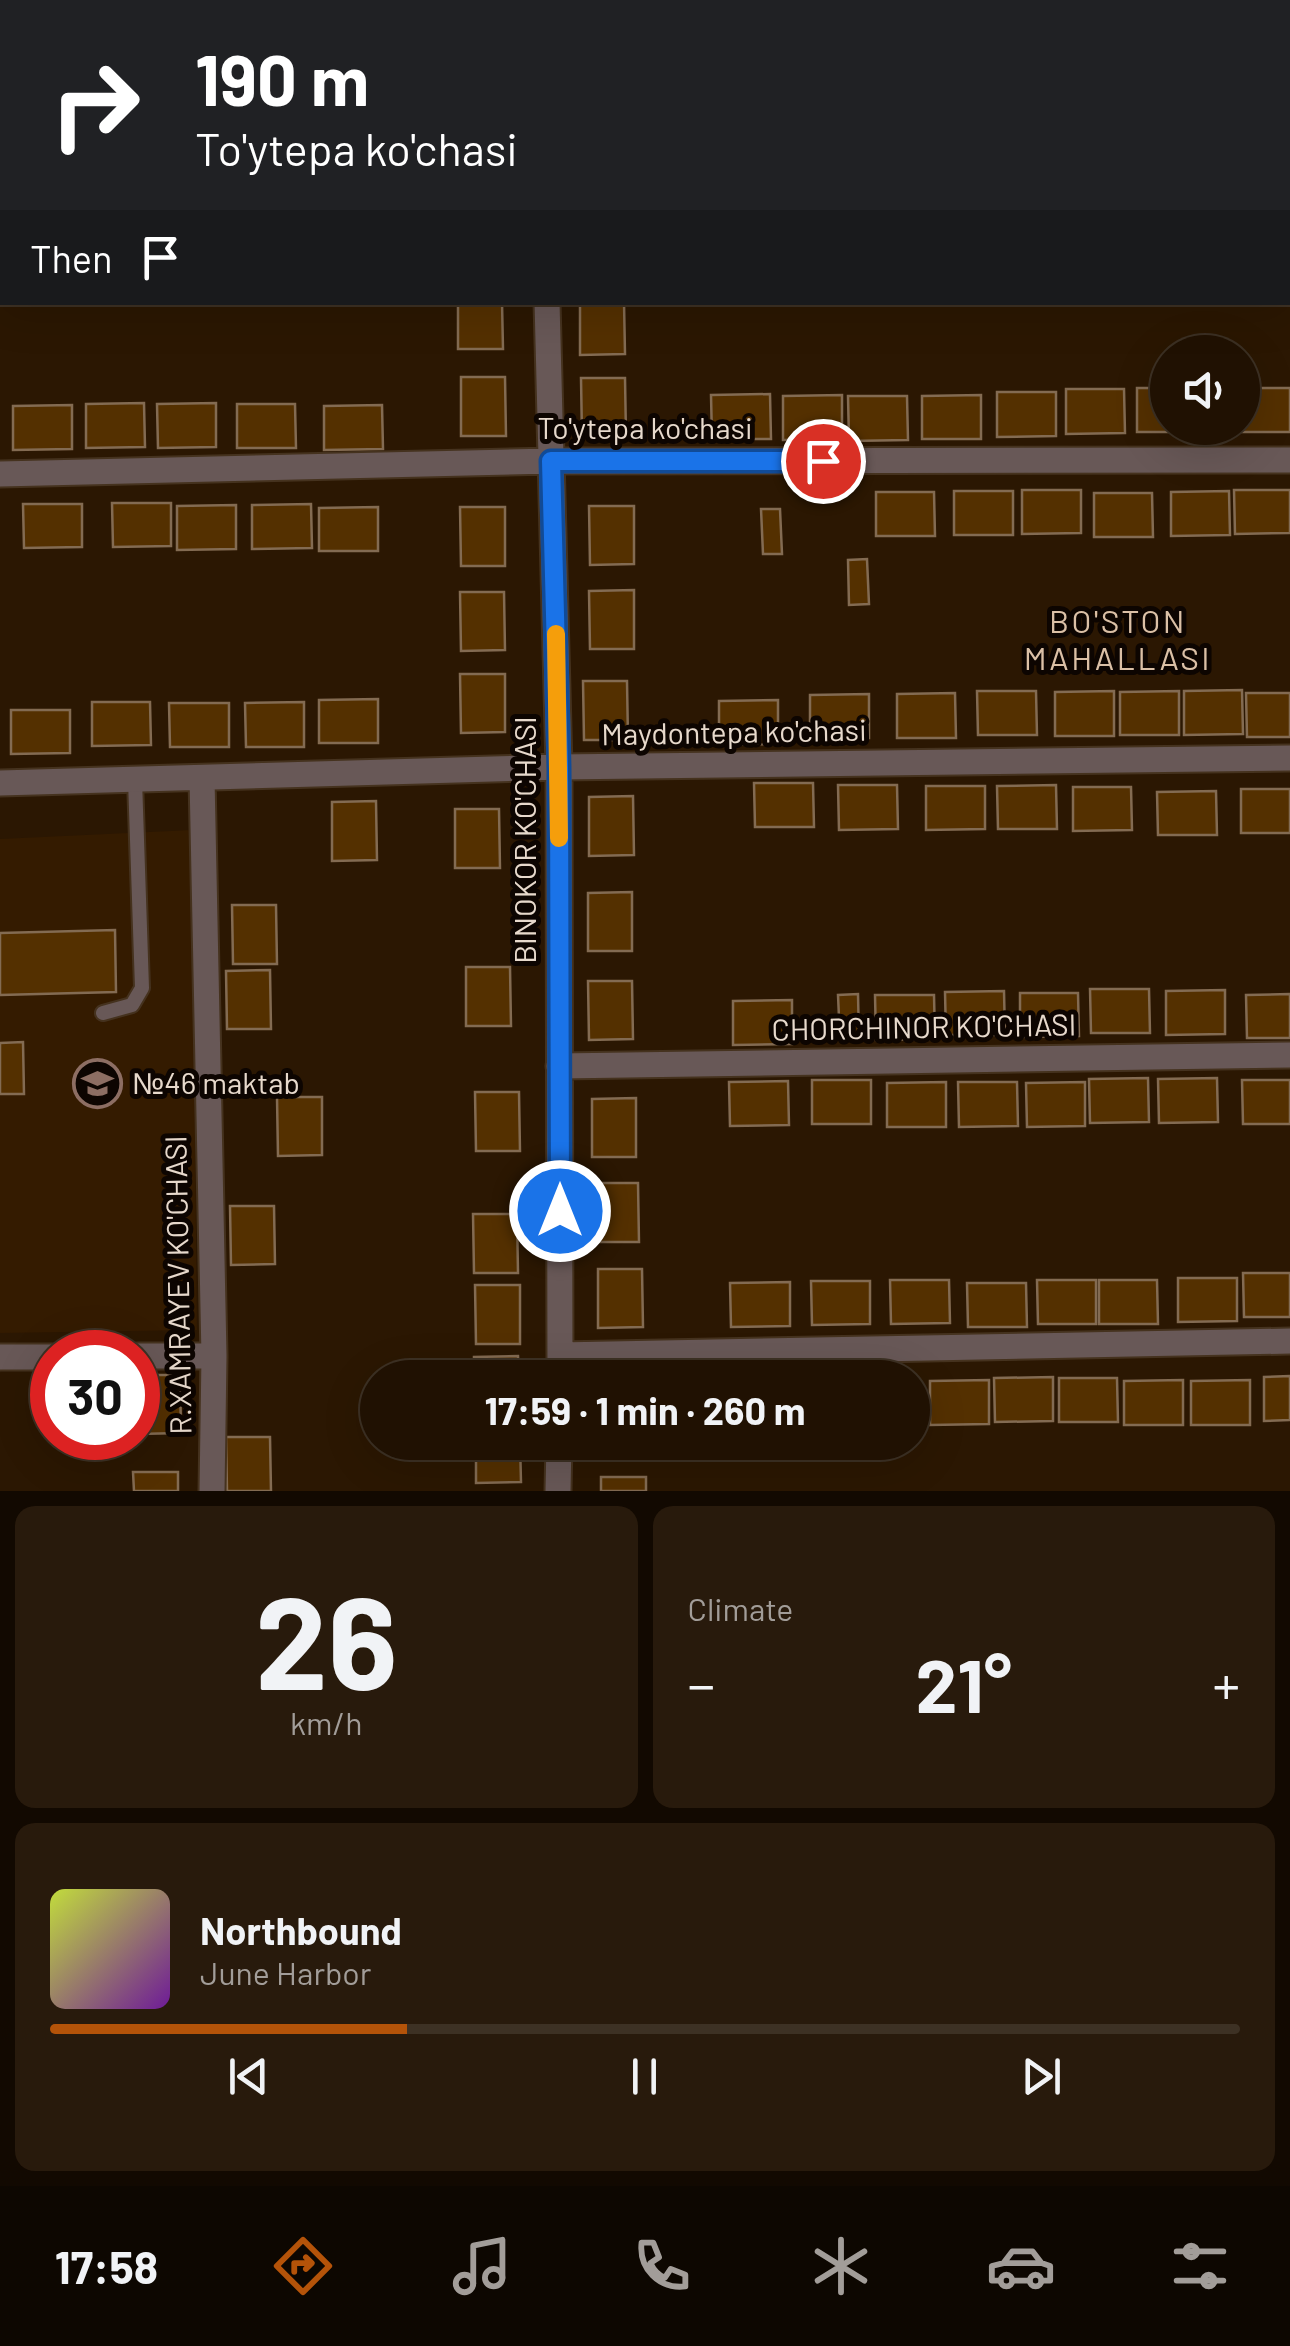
<!DOCTYPE html>
<meta charset="utf-8">
<style>
body{margin:0;font-family:Barlow,sans-serif;background:#281a0c;color:#f1f3f6;height:100vh;display:flex;flex-direction:column;font-size:38px;white-space:nowrap}
*{box-sizing:border-box;margin:0}
p{font-size:32px;color:#a29d99}
.icon{flex:none;width:55px;height:55px;fill:none;stroke:currentColor;stroke-width:2;stroke-linecap:round;stroke-linejoin:round}
.map{position:relative;height:1491px;overflow:hidden}
.sheet{display:flex;flex-direction:column;gap:15px;padding:15px;background:#120901;flex:1}
.sheet>*{flex:none}
.guide{position:absolute;left:0px;top:0px;width:1290px;height:305px;box-shadow:0 10px 40px #0002,0 0 0 2px #3d3124;background:#202124;color:#fff;overflow:hidden}
.fabs{position:absolute;left:1150px;top:335px;display:grid;gap:20px}
.fabs a{display:grid;place-items:center;width:110px;height:110px;border-radius:50%;background:#201102;box-shadow:0 10px 40px #0002,0 0 0 2px #3d3124;font-size:50px}
.speed{position:absolute;left:30px;top:1330px;display:flex;gap:20px;font-size:50px;font-weight:700;text-align:center}
.speed>*{display:grid;place-content:center;width:130px;height:130px;border-radius:50%;background:#201102;box-shadow:0 10px 40px #0002,0 0 0 2px #3d3124;line-height:1}
.speed .limit{border:15px solid #d22;background:#fff;color:#111}
.pin{position:absolute;display:grid;place-items:center;width:85px;height:85px;color:#fff;margin:-42px;border:5px solid #fff;border-radius:50%;box-shadow:0 2px 10px #0007}
.me{position:absolute;width:110px;margin:-55px;rotate:0deg;stroke-linejoin:round;filter:drop-shadow(0 0 8px #0008)}
.turn{display:flex;align-items:center;gap:35px;height:210px;padding:0 30px;font-size:45px}
.turn .icon{width:130px;height:130px;stroke-width:2.5}
.turn b{display:block;font-size:70px;line-height:85px}
.then{display:flex;align-items:center;height:95px;padding:0 30px;background:#0003;gap:20px;font-size:38px}
.big{font-size:75px;font-weight:700;line-height:1.1}
.sheet .tile{flex:1;display:flex;flex-direction:column;justify-content:center;gap:15px;min-width:0;padding:0 35px;border-radius:20px;background:#281a0c}
.sheet .dial{align-items:center;gap:0}
.dial b{font-size:130px;line-height:1}
.song{display:flex;align-items:center;gap:30px}
.cover{width:120px;height:120px;border-radius:15px;background:linear-gradient(135deg,hsl(70 70% 55%),hsl(280 70% 35%))}
.played{height:10px;border-radius:5px;background:linear-gradient(90deg,#b45309 30%,#3d3124 30%)}
.keys{display:flex;justify-content:space-around;direction:ltr}
.heat{display:flex;justify-content:space-between;align-items:center;font-size:55px;direction:ltr}
.sheet .tiles{flex:1;display:grid;gap:15px;grid-template-columns:1fr 1fr}
.tile:last-child{grid-column:span 2}
.trip{position:absolute;left:360px;top:1360px;width:570px;height:100px;border-radius:50px;background:#201102;box-shadow:0 10px 40px #0002,0 0 0 2px #3d3124;font-weight:700;line-height:100px;text-align:center}
.tabs{display:flex;height:160px;justify-content:space-around;align-items:center;background:#0d0701;color:#a29d99}
.tabs .icon{width:70px;height:70px}
.tabs .selected{color:#b45309}
.tabs b{font-size:45px;color:#f1f3f6}
.map>svg:first-child{display:block}
</style>
<div class="map">
<svg width="1290" height="1491" viewBox="0 0 1290 1491">
<rect width="100%" height="100%" fill="#2b1702"/>
<path fill="#341b00" d="M192,830L197,1330L0,1333V839Z"/>
<path fill="#543000" stroke="#836b52" stroke-width="2.5" d="M458,302H502L503,349H458Z
M580,302H624L625,354L580,355Z
M461,377H505L506,436H461Z
M581,378H625L626,436L582,437Z
M1137,388H1168V428H1196V432H1137Z
M1242,388H1290V432H1233V428H1242Z
M1066,389H1124L1125,433L1066,434Z
M997,392H1056V436L997,437Z
M770,394L771,439H712L711,395Z
M842,395V439L783,440V396Z
M981,395V439H922V396Z
M848,396H907L908,440L849,441Z
M144,403L145,447L86,448V404Z
M216,403V447L158,448L157,404Z
M237,404H295L296,448H237Z
M72,405V449L13,450V406Z
M382,405L383,449L324,450V406Z
M1022,490H1081V533L1022,534Z
M1234,490H1290V533L1235,534Z
M954,491H1013V535H954Z
M1229,491L1230,535L1171,536V492Z
M876,492H934L935,536H876Z
M1094,493H1152L1153,537H1094Z
M112,503H171V546L113,547Z
M23,504H82V547L24,548Z
M311,504L312,548L252,549V505Z
M236,505V549L177,550V506Z
M589,506H634V564L590,565Z
M378,507V551H319V508Z
M460,507H505V566H461Z
M761,509H780L782,554H763Z
M867,559L869,604L849,605L848,560Z
M634,590V649H590L589,591Z
M460,592H504L505,650L461,651Z
M460,674H505V732L461,733Z
M583,681H627L628,740H584Z
M1242,690L1243,734L1184,735V691Z
M977,691H1036L1037,735H978Z
M1114,691V736H1055V692Z
M1179,691V735H1120V692Z
M955,693L956,738H897V694Z
M1246,693H1290V737H1247Z
M869,694V738L810,739V695Z
M378,699V743H319V700Z
M778,700V744L719,745V701Z
M92,702H150L151,745L92,746Z
M304,702V747H246L245,703Z
M169,703H229V747H170Z
M11,710H70V753L11,754Z
M754,783H813L814,827H755Z
M838,785H897L898,829L839,830Z
M1056,785L1057,829H998L997,786Z
M926,786H985V829L926,830Z
M1073,787H1131L1132,830L1073,831Z
M1241,789H1290V833H1241Z
M1216,791L1217,835H1158L1157,792Z
M633,796L634,855L589,856V797Z
M376,801L377,860L332,861V802Z
M455,809H499L500,868H455Z
M632,892V951H588V893Z
M232,905H276L277,964H233Z
M115,930L116,992L0,995V933Z
M466,967H510L511,1026H466Z
M270,970L271,1029H227L226,971Z
M588,981H632L633,1039L589,1040Z
M1090,989H1149L1150,1033H1091Z
M1225,990V1034L1166,1035V991Z
M1004,991L1005,1035H946L945,992Z
M1020,993H1078L1079,1036L1020,1037Z
M858,994L859,1039L840,1040L838,995Z
M1290,994V1038H1247L1246,995Z
M875,995H934L935,1039L876,1040Z
M792,1000V1044L733,1045V1001Z
M23,1042L24,1094H0V1043Z
M1148,1078L1149,1122L1090,1123L1089,1079Z
M1217,1078L1218,1122L1159,1123L1158,1079Z
M812,1080H871V1124H812Z
M1242,1080H1290V1124H1243Z
M788,1081L789,1125L730,1126L729,1082Z
M946,1082V1127H887V1083Z
M958,1082H1017L1018,1126L959,1127Z
M1085,1082V1126L1027,1127L1026,1083Z
M475,1092H519L520,1151H476Z
M277,1097H322V1155L278,1156Z
M636,1098V1157H592V1099Z
M594,1183H638L639,1242H594Z
M230,1206H274L275,1264L231,1265Z
M473,1214H517L518,1273H474Z
M598,1269H642L643,1327L598,1328Z
M1243,1273H1290V1317H1244Z
M1178,1278H1237V1321L1178,1322Z
M890,1280H949L950,1323L891,1324Z
M1037,1280H1096V1324H1038Z
M1099,1280H1157L1158,1324H1099Z
M811,1281H870V1324L812,1325Z
M790,1282V1326L731,1327L730,1283Z
M967,1283H1026L1027,1327H968Z
M475,1285H520V1344H476Z
M518,1356L519,1378H474V1357Z
M138,1375H180L181,1433L138,1434Z
M1290,1376V1420L1264,1421V1377Z
M1053,1377V1421L995,1422L994,1378Z
M1059,1378H1117L1118,1422H1059Z
M989,1380V1424L930,1425V1381Z
M1183,1380V1425H1124V1381Z
M1250,1380V1425H1191V1381Z
M912,1382H920L921,1426H912Z
M226,1437H270L271,1491H227Z
M476,1442H520L521,1482L476,1483Z
M133,1472H178V1491H134Z
M601,1477H646V1491H601Z"/>
<g fill="none" stroke-linecap="round" stroke-linejoin="round">
<defs>
<path id="lane" d="M103,1013L132,1005L142,988L135,780"/>
<path id="street" d="M541,0V2
M1288,156H1290
M0,178H2
M547,302L559,767L560,1378
M0,474L551,461L1290,460
M202,778L214,1356L212,1491
M0,783L559,767L1290,758
M559,1066L1290,1055
M560,1355L1290,1341
M138,1356H214
M0,1357H52
M558,1491L559,1442"/>
</defs>
<use href="#lane" stroke="#45321e" stroke-width="18"/>
<use href="#street" stroke="#45321e" stroke-width="29"/>
<use href="#lane" stroke="#685857" stroke-width="14"/>
<use href="#street" stroke="#685857" stroke-width="25"/>
</g>
<g fill="none" stroke-linecap="round" stroke-linejoin="round">
<defs>
<path id="route" d="M560,1211L559,768L551,461H823"/>
</defs>
<use href="#route" stroke="#114b97" stroke-width="25"/>
<use href="#route" stroke="#1a73e8" stroke-width="18"/>
<path stroke="#f59e0b" stroke-width="18" d="M556,634L559,838"/>
</g>
<defs>
<symbol id="school-ring" viewBox="-11 -11 22 22"><circle r="9.5" fill="#0d0501" stroke="#8d6e63" stroke-width="1.5"/><path d="M0-5L7-2L0 1L-7-2ZM-4 1L0 2.5L4 1V4Q0 6-4 4Z" fill="#8d6e63"/></symbol>
</defs>
<g fill-rule="evenodd">
<use href="#school-ring" x="70" y="1056" width="55" height="55"/>
</g>
<g text-anchor="middle" stroke-width="10" stroke-linejoin="round" paint-order="stroke">
<g font-size="30" fill="#e7d9cc" stroke="#0d0501">
<text x="645" y="439">To'ytepa ko'chasi</text>
<text transform="translate(734 733) rotate(-1)" y="10">Maydontepa ko'chasi</text>
<text transform="translate(526 840) rotate(-90)" y="10">BINOKOR KO'CHASI</text>
<text transform="translate(924 1028) rotate(-1)" y="10">CHORCHINOR KO'CHASI</text>
<text transform="translate(179 1285) rotate(-91)" y="10">R.XAMRAYEV KO'CHASI</text>
</g>
<g font-size="30" fill="#e7d9cc" stroke="#0d0501" text-anchor="start">
<text x="132" y="1094">№46 maktab</text>
</g>
<g font-size="32" letter-spacing="2.5" fill="#dbc0a6" stroke="#0d0501">
<text x="1118" y="633">BO'STON<tspan x="1118" dy="37">MAHALLASI</tspan></text>
</g>
</g>
</svg>
<div class="fabs">
<a><svg class="icon" aria-label="sound" viewBox="0 0 24 24"><path d="M4 9h4l5-4v14l-5-4H4zM17 9q2 3 0 6"/></svg></a>
</div>
<div class="speed"><div class="limit">30</div></div>
<div class="pin" style="left:823px;top:461px;background:#d93025"><svg class="icon" aria-label="arrive" viewBox="0 0 24 24"><path d="M6 21V4h12l-3 4 3 4H6"/></svg></div>
<svg class="me" style="left:560px;top:1211px" viewBox="-20 -20 40 40"><circle r="17" fill="#1a73e8" stroke="#fff" stroke-width="3"/><path d="M0-11L8 9 0 5-8 9z" fill="#fff"/></svg>
<div class="trip">17:59 · 1 min · 260 m</div>
<div class="guide">
<div class="turn"><svg class="icon" aria-label="right" viewBox="0 0 24 24"><path d="M7 20v-9h11M14 6l5 5-5 5"/></svg><div><b>190 m</b>To'ytepa ko'chasi</div></div>
<div class="then">Then<svg class="icon" aria-label="arrive" viewBox="0 0 24 24"><path d="M6 21V4h12l-3 4 3 4H6"/></svg></div>
</div>
</div>
<section class="sheet">
<div class="tiles">
<div class="tile dial"><b>26</b><p>km/h</p></div>
<div class="tile"><p>Climate</p>
<div class="heat"><a>−</a><b class="big">21°</b><a>+</a></div>
</div>
<div class="tile">
<div class="song"><i class="cover"></i><div><b>Northbound</b><p>June Harbor</p></div></div>
<div class="played"></div>
<div class="keys"><svg class="icon" aria-label="previous" viewBox="0 0 24 24"><path d="M18 5L8 12l10 7zM5 5v14"/></svg><svg class="icon" aria-label="pause" viewBox="0 0 24 24"><path d="M8 5v14M16 5v14"/></svg><svg class="icon" aria-label="next" viewBox="0 0 24 24"><path d="M6 5l10 7-10 7zM19 5v14"/></svg></div>
</div>
</div>
</section>
<nav class="tabs">
<b>17:58</b>
<svg class="icon selected" aria-label="directions" viewBox="0 0 24 24"><path d="M12 3l9 9-9 9-9-9zM9 14v-3h6M13 9l2 2-2 2"/></svg>
<svg class="icon" aria-label="music" viewBox="0 0 24 24"><path d="M9 18V5l10-2v13"/><circle cx="6" cy="18" r="3"/><circle cx="16" cy="16" r="3"/></svg>
<svg class="icon" aria-label="phone" viewBox="0 0 24 24"><path d="M5 4h4l2 5-3 2q2 4 5 5l2-3 5 2v4C11 20 4 13 5 4z"/></svg>
<svg class="icon" aria-label="climate" viewBox="0 0 24 24"><path d="M12 3v18M4 7l16 10M4 17L20 7"/></svg>
<svg class="icon" aria-label="car" viewBox="0 0 24 24"><path d="M5 17H2v-5l4-1 3-4h7l3 4 3 1v5h-3M9 17h6M6 11h13"/><circle cx="7" cy="17" r="2"/><circle cx="17" cy="17" r="2"/></svg>
<svg class="icon" aria-label="filters" viewBox="0 0 24 24"><path d="M4 7h16M4 17h16"/><circle cx="9" cy="7" r="2"/><circle cx="15" cy="17" r="2"/></svg>
</nav>
